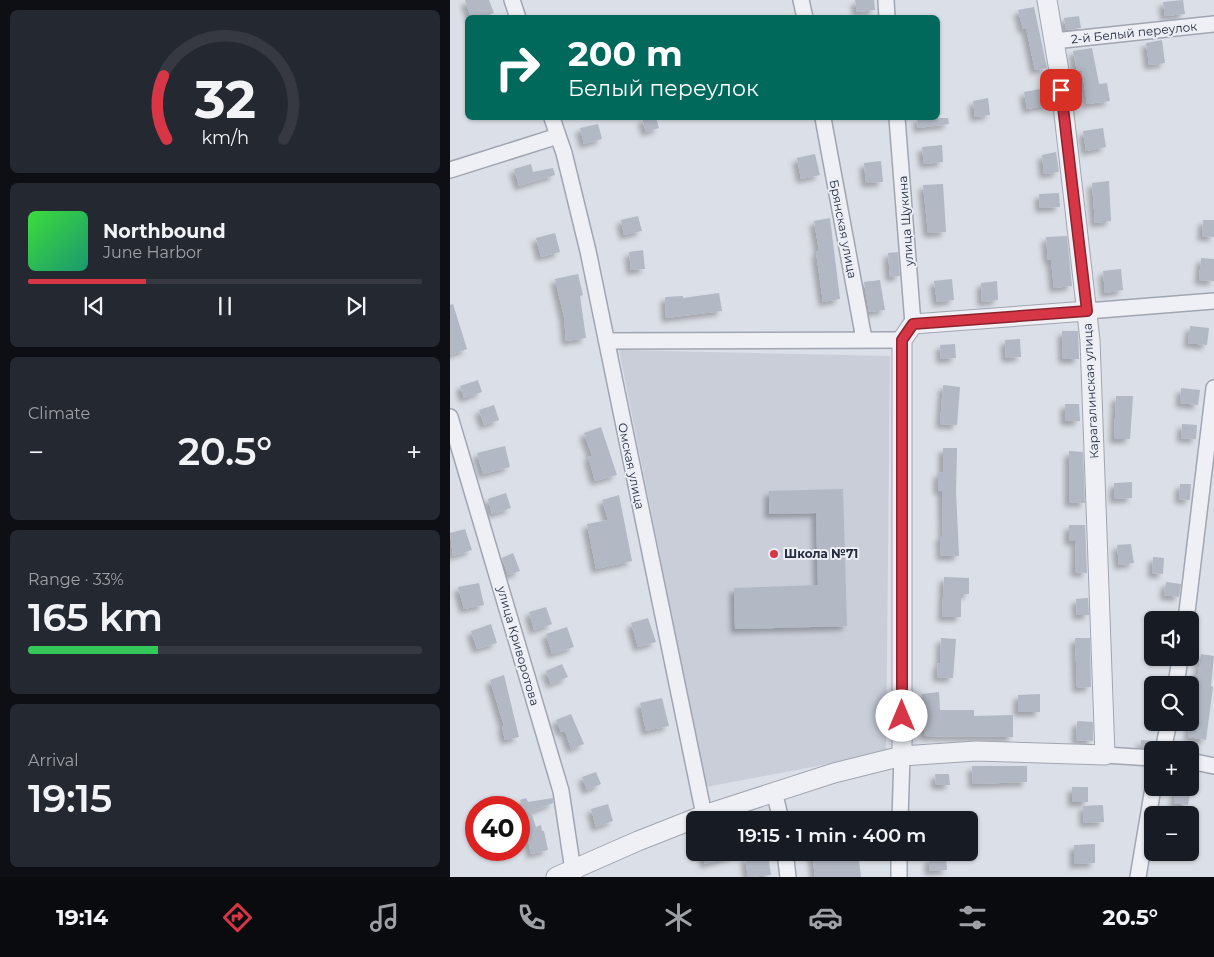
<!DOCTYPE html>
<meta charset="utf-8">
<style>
body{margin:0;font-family:Montserrat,sans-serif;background:#242831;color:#f1f3f6;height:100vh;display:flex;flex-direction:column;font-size:19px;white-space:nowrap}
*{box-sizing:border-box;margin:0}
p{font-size:16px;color:#9ea1a6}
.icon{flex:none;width:28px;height:28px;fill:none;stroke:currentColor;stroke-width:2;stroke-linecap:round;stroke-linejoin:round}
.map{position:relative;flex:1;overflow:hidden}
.sheet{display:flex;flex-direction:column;gap:10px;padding:10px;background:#0d0f14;width:450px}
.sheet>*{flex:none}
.banner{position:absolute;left:15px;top:15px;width:475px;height:105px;border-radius:8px;box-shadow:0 1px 4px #0004;background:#00695c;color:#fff;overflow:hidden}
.controls{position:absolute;left:694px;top:611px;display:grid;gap:10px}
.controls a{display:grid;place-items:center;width:55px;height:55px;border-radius:8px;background:#171b24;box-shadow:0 1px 4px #0004;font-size:25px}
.speed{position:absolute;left:15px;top:796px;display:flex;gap:10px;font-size:25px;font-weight:700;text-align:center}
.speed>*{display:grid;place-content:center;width:65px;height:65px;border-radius:50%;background:#171b24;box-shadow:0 1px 4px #0004;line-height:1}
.speed .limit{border:8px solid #d22;background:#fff;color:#111}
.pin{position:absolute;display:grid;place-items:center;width:42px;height:42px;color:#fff;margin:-21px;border-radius:10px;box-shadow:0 2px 8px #0006}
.me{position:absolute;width:55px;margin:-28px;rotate:0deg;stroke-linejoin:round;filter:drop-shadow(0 0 4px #0008)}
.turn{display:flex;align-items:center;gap:18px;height:105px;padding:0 20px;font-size:22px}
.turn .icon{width:65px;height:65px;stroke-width:2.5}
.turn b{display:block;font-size:35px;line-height:42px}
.big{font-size:38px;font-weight:600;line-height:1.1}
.sheet .widget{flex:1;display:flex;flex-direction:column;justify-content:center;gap:8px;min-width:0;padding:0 18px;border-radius:8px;background:#242831}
.sheet .dial{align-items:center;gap:0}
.dial svg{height:130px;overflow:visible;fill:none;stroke:#363941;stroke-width:7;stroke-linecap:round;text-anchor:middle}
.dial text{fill:#f1f3f6;stroke:none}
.song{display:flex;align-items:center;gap:15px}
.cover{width:60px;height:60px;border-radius:8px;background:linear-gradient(135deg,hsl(120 70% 55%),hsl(160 70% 35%))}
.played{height:5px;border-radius:2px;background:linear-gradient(90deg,#d63646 30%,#363941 30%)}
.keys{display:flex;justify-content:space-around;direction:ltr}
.heat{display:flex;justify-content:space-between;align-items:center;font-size:28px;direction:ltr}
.charge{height:8px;border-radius:4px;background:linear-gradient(90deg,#34c759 33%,#363941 0)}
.trip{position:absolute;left:236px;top:811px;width:292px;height:50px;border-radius:8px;background:#171b24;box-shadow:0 1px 4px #0004;font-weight:600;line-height:50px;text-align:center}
.dock{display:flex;height:80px;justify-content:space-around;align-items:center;background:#090b0e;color:#9ea1a6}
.dock .icon{width:35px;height:35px}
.dock .active{color:#d63646}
.dock b{font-size:22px;color:#f1f3f6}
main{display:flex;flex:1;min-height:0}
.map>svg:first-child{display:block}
</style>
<main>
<section class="sheet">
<div class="widget dial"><svg viewBox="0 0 100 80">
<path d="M14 69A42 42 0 1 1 86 69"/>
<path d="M14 69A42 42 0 0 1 12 30" stroke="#d63646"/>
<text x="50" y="56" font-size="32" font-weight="700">32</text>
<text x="50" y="72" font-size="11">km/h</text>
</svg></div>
<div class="widget">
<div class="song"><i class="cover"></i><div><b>Northbound</b><p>June Harbor</p></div></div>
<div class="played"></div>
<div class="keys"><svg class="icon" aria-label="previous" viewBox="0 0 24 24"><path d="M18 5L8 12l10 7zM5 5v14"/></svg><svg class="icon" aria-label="pause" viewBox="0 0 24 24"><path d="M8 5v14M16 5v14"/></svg><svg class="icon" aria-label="next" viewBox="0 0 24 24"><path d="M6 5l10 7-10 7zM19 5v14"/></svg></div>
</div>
<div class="widget"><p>Climate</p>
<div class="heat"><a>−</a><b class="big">20.5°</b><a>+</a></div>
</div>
<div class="widget"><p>Range · 33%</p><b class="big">165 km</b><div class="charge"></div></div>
<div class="widget"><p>Arrival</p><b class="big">19:15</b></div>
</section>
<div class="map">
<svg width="764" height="877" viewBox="0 0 764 877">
<defs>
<filter id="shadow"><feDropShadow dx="-4.5" dy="4.5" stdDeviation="2.5" flood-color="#0004"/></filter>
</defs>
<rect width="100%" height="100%" fill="#dbdfe7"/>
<path fill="#c9ced9" d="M169,350L440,356L436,753L256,787Z"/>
<path fill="#b2b8c4" filter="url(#shadow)" d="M15,0H39L44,13L31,18H21Z
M405,0H424L425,10L407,12Z
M733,0L735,14L715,16L713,2Z
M584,7L597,68L585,70L576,28L573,29L568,10Z
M629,16L631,28L616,30L614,18Z
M712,40L715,63L699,65L696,43Z
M642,48L649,84L657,83L660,101L637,104L632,70L627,71L623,51Z
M596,88L599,105L577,109L574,92Z
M538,98L540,115L525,117L523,101Z
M192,118H206L209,128L196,132Z
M467,118H498L499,124L468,128Z
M148,124L152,139L134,144L130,128Z
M653,128L656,147L636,151L633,131Z
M492,145L493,162L474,164L472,147Z
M606,152L609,172L594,174L592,155Z
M365,154L370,175L351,179L347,158Z
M431,161L433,182L416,183L414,163Z
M81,164L83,172L103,168L105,175L69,186L64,169Z
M659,181L661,221L645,223L642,183Z
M493,184L496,232L478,233L473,185Z
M609,193L610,207L590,208L589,194Z
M188,216L192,231L174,235L171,220Z
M380,218L390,299L373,302L366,252L369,251L364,221Z
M753,220H764V237L752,236Z
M105,233L110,252L91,257L86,238Z
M617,236L622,286L604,288L601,260H598L596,237Z
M193,250L195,269L181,270L179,252Z
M448,252L450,276L440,277L438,253Z
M751,258L764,259V281L749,280Z
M671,269L673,290L655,293L653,271Z
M128,274L133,295L130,296L136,338L116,341L114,317L105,279Z
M502,279L504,300L487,302L484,281Z
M430,280L435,310L419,312L414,282Z
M547,281L548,300L532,302L531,283Z
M269,293L272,311L216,318L215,297L233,296V298Z
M3,304L17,349L0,355V305Z
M740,326L759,328L757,345L738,343Z
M612,331H628L629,359H613Z
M570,339L571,357L556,358L555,340Z
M505,344L506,358L491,359L490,345Z
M28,380L32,392L14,398L10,386Z
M493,385L510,387L507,425L490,424Z
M731,388L750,390L748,405L730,403Z
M666,396H683L680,439H664Z
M615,404H629L630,421H615Z
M44,405L49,420L34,425L29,410Z
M732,424L747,425L746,439L731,438Z
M151,427L167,475L145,481L138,456H142L134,433Z
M55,446L60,467L33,474L27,453Z
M493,448H507L506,491L509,556H491L490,536H493L492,491L488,490V472L493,473Z
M619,451L633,452L635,503L619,502Z
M682,482V498L664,499V483Z
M730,484H741L740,500L729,499Z
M393,489L397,626L285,629L284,588L368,585L366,513L319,514V491Z
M56,493L61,508L42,514L38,499Z
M169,495L182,561L146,569L137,524L158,520L152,500Z
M619,525H635L637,573L625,572L626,541H619Z
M15,529L22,550L3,556L0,533Z
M681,544L684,563L669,565L667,545Z
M63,553L70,571L58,575L52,558Z
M703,557L714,558L713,574L702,573Z
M494,577L519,578V594H511V617H492Z
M716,582L731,584L729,597L714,595Z
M29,583L34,605L14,609L8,587Z
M638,598L639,615H627L626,599Z
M96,607L102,624L84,630L79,612Z
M198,618L206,642L188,647L181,623Z
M41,624L47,643L27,649L21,631Z
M117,627L124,647L102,654L96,634Z
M491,638L506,639L503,678L487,677L488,663L490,664Z
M625,638H640L641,687L627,688Z
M751,654L764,656L761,686L763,687L756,740L738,737Z
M112,664L118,677L101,684L96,671Z
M54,675L69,737L55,740L52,726H54L40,680Z
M489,692L490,710H524V716L563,715V737L475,736L472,694Z
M590,694V712H568V695Z
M212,698L219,726L196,731L190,703Z
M121,714L134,744L121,749L115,731L111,732L106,720Z
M627,721L643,722V741L626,740Z
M691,740L702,741V749L691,748Z
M522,766H577V782L523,784Z
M146,772L151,784L137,790L132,777Z
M485,774H499L500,785H486Z
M622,787H638V802H622Z
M726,788L741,789L738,805L724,803Z
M76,798L78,802L103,798V803L81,812L86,827L91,825L92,831H94L98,850L81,854L74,822H71L68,804L71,803L70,800Z
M158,804L163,821L146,827L141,809Z
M653,805L654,822L634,823L633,806Z
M645,844V863L624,864V845Z
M252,852H283L284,856L255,864Z
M362,852H408L411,877H365Z
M318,854L321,875L298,877L295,858Z
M496,857L497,870L479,871V858Z"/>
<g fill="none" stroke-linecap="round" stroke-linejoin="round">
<defs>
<path id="minor" d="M62,0L68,18
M351,0L355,18
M436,0L437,18
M604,41L764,24
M102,118L114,153L138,251L254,815
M373,118L414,339
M447,118L463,324
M0,170L108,136
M637,311L764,301
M157,341L452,340
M0,417L111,791L124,877
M736,620L764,388
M726,685L730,658
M713,750L719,722
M655,755L702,758
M740,761L764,766
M324,791L331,820
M450,820L452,756
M335,852L338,877
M449,877V852
M688,877L703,788"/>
<path id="tertiary" d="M452,756V340L463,324L637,311
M106,877L188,841L254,815L384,773L452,756L526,751L655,755L640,340L609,71L597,0"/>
</defs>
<use href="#minor" stroke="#a0a6b1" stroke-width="18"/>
<use href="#tertiary" stroke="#a0a6b1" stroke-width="21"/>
<use href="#minor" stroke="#eef0f5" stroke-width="15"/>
<use href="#tertiary" stroke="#eef0f5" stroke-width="19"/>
</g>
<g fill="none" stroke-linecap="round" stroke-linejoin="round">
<defs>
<path id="route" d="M452,716V340L463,324L637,311L611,90"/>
</defs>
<use href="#route" stroke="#8b232e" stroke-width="12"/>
<use href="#route" stroke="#d63646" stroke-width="9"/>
</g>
<circle fill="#d63646" stroke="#ebeef5" stroke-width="2" cx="324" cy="554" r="5"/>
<g text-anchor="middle" stroke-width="4" stroke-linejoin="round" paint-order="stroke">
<g font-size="12" fill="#242c3e" stroke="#ebeef5">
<text transform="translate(684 33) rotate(-6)" y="4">2-й Белый переулок</text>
<text transform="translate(456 221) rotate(-94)" y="4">улица Щукина</text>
<text transform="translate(393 229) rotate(79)" y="4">Брянская улица</text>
<text transform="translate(641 391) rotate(-93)" y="4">Карагалинская улица</text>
<text transform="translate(181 466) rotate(78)" y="4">Омская улица</text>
<text transform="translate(68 646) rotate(74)" y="4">улица Криворотова</text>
</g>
<g font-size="12" font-weight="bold" fill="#242c3e" stroke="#ebeef5" text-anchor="start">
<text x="334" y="558">Школа №71</text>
</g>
</g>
</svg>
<div class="controls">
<a><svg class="icon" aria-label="sound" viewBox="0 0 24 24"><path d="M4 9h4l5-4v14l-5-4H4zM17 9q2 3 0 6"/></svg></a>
<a><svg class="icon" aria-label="search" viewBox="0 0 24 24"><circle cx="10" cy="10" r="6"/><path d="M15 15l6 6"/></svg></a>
<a>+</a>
<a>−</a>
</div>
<div class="speed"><div class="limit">40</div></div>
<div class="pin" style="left:611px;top:90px;background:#d93025"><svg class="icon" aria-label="arrive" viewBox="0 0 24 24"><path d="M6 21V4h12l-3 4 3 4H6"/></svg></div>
<svg class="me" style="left:452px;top:716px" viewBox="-20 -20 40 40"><circle r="19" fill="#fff"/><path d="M0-13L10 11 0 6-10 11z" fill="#d63646"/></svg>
<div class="trip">19:15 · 1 min · 400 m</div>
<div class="banner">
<div class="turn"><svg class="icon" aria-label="right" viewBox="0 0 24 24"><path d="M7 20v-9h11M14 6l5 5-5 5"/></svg><div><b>200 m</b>Белый переулок</div></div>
</div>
</div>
</main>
<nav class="dock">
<b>19:14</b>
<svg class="icon active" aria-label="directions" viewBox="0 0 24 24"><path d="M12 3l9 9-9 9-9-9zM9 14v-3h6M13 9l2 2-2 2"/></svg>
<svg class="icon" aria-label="music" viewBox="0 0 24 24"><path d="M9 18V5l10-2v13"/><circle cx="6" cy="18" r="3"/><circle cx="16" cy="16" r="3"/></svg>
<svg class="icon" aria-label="phone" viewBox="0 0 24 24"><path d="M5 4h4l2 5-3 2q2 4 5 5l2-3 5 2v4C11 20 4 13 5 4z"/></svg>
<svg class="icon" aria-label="climate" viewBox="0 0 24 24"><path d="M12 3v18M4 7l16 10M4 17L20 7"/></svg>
<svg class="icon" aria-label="car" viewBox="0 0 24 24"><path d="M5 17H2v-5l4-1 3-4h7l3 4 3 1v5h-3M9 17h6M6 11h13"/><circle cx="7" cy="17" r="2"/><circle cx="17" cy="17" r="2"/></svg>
<svg class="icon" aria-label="filters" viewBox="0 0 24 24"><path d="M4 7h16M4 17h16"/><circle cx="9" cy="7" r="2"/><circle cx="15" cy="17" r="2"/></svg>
<b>20.5°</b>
</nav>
